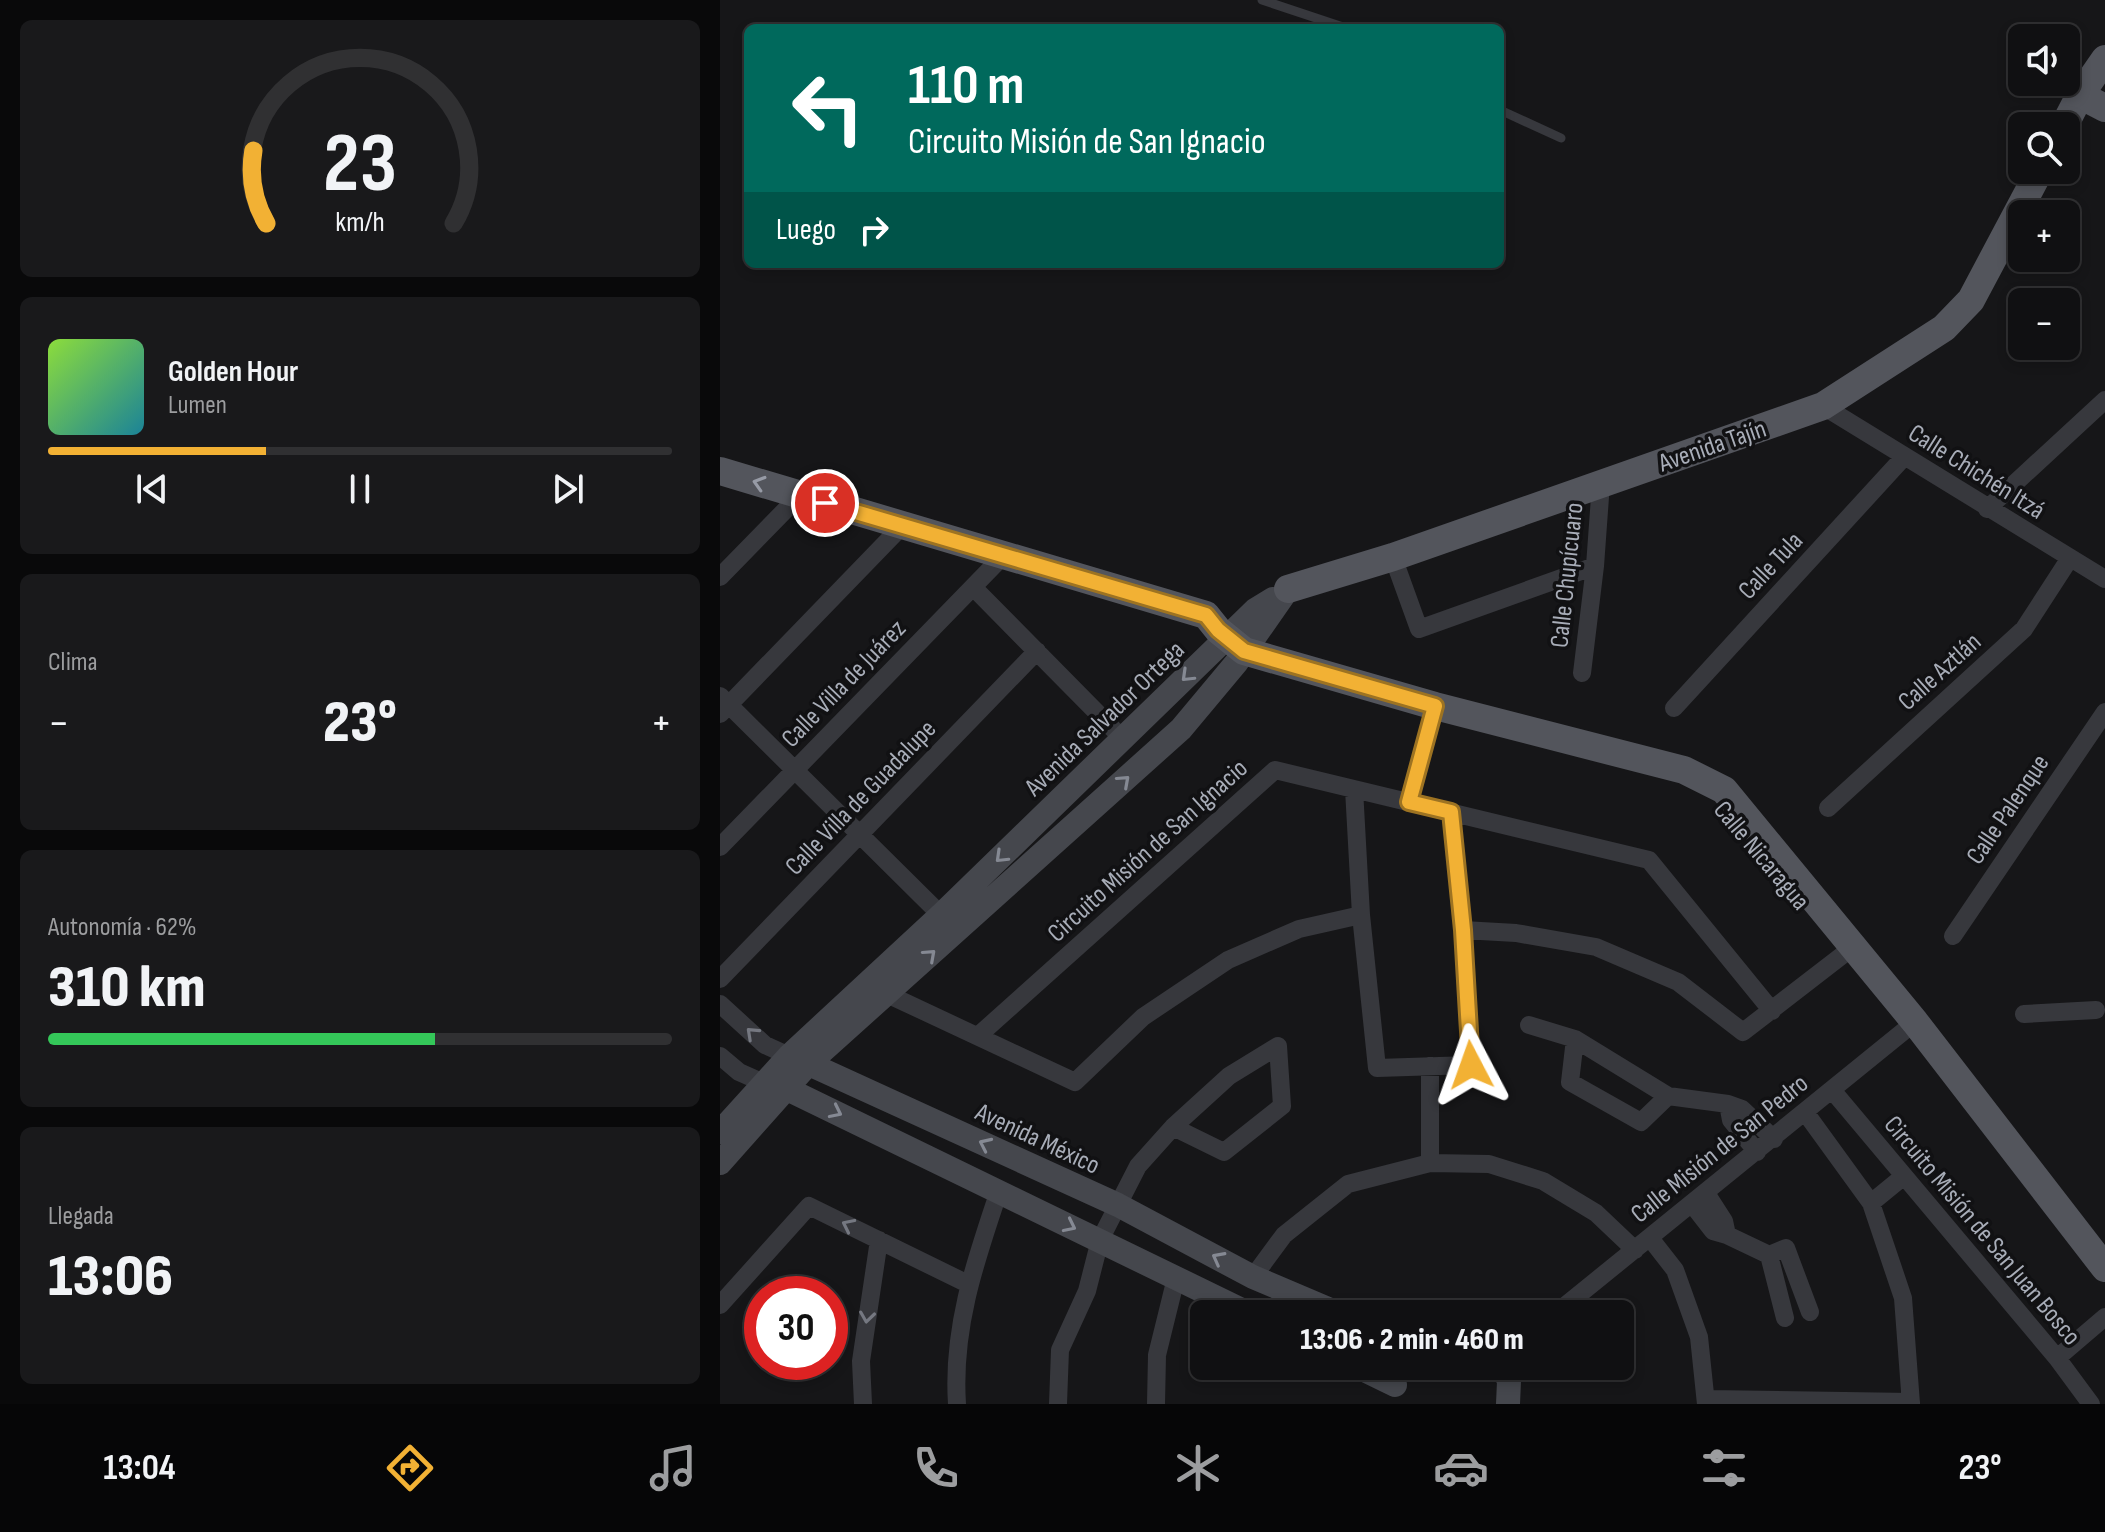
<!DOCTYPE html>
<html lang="es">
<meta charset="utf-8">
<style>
body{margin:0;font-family:"Sofia Sans Condensed",sans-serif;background:#19191b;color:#f1f3f6;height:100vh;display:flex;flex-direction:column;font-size:30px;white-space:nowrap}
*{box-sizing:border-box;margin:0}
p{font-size:26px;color:#9c9d9f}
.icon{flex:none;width:44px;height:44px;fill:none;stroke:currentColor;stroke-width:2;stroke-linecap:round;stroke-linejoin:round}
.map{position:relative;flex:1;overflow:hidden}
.panel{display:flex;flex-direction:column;gap:20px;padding:20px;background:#09090a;width:720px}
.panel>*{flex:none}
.guide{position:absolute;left:24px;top:24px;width:760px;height:244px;border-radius:12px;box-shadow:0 4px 12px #0003,0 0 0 2px #303032;background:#00695c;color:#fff;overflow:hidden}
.buttons{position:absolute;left:1288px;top:24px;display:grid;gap:16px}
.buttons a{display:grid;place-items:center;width:72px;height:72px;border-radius:12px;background:#101012;box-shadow:0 4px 12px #0003,0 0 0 2px #303032;font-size:40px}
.speed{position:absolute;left:24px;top:1276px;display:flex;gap:16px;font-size:40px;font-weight:700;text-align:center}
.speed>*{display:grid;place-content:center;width:104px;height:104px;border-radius:50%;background:#101012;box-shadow:0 4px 12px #0003,0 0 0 2px #303032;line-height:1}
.speed .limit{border:12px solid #d22;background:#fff;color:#111}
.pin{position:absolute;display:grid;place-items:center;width:68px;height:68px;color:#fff;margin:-34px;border:4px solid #fff;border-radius:50%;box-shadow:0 2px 8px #0007}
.me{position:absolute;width:88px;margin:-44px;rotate:356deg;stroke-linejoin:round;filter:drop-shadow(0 0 6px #0008)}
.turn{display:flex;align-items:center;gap:28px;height:168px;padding:0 32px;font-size:36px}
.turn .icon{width:104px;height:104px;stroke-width:2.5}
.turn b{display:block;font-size:56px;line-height:68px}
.then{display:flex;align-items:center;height:76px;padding:0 32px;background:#0003;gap:16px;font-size:30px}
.big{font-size:60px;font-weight:800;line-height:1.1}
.panel .widget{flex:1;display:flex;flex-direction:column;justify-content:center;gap:12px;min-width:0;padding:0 28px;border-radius:12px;background:#19191b}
.panel .dial{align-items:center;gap:0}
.dial svg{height:208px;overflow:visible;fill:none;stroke:#303032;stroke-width:7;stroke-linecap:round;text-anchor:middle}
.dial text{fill:#f1f3f6;stroke:none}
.song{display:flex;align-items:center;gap:24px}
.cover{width:96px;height:96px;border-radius:12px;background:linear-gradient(135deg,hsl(90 70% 55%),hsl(190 70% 35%))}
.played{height:8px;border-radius:4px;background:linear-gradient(90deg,#f2b134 35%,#303032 35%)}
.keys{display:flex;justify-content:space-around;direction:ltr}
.heat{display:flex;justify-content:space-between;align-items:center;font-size:44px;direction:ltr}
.charge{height:12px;border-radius:6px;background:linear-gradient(90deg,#34c759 62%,#303032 0)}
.trip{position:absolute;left:470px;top:1300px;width:444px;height:80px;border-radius:12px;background:#101012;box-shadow:0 4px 12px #0003,0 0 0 2px #303032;font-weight:800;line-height:80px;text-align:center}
.tabs{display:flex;height:128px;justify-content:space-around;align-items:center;background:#060607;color:#9c9d9f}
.tabs .icon{width:56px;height:56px}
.tabs .current{color:#f2b134}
.tabs b{font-size:36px;color:#f1f3f6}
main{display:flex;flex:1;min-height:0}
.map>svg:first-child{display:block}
</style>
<main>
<section class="panel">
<div class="widget dial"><svg viewBox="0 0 100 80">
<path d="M14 69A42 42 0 1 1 86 69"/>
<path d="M14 69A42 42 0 0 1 9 41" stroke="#f2b134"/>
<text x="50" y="56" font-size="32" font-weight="700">23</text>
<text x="50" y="72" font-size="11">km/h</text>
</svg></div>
<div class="widget">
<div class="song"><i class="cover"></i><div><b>Golden Hour</b><p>Lumen</p></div></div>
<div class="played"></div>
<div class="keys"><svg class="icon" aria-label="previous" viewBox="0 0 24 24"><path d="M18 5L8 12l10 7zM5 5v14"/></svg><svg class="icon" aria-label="pause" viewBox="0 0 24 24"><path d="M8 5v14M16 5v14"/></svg><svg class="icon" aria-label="next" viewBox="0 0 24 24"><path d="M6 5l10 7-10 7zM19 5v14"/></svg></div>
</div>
<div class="widget"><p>Clima</p>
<div class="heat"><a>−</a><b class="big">23°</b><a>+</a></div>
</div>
<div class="widget"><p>Autonomía · 62%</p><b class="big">310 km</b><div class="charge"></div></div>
<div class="widget"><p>Llegada</p><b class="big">13:06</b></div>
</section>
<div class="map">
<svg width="1385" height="1404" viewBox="0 0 1385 1404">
<rect width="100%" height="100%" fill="#161618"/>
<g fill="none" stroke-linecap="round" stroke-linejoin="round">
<path stroke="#37383d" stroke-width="9" d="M542,0L626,28
M780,110L841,138"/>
<path stroke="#37383d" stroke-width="18" d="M1103,406L1385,579
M1267,509L1385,400
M673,557L699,629L875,566
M0,577L79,496
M253,587L403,739
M862,673L875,566L881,483
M0,696L221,915
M954,708L1184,457
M0,714L183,525
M634,789L641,915L657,1068L751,1065L743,930L731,812
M689,802L715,706
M1108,808L1304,629L1350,558
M0,847L283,556
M743,930L796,933L876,947L958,982L1023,1032L1133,947
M1233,936L1385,712
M0,979L317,651
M167,994L355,1082L423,1017L508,960L579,929L641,915
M0,1004L45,1045L69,1056
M1304,1014L1376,1010
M809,1025L855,1039L948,1096L1008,1104L1022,1109L1054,1139
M259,1035L555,770L929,860L1052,1011
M855,1039L850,1082L921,1122L948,1096
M0,1056L19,1072L44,1083
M710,1066V1163
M1112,1090L1337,1358L1371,1404
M1008,1104L1011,1120L1037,1152
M1085,1112L1151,1203L1183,1298L1191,1404
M986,1193L1004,1221L1007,1235
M1151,1203L1184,1176
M972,1204L993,1231L1007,1235L1049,1255L1066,1248L1090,1312
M930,1238L955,1270L979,1337L986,1404
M1049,1255L1065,1318
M533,1277L564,1235L628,1184L710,1163L769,1164L823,1181L876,1213L915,1250
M0,1305L89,1206L248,1284
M835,1314L1195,1022
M1337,1358L1385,1317
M987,1399L1191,1402
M143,1404L141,1361L159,1240
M237,1404C232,1328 255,1262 279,1191
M338,1404L340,1350L367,1291L380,1240L418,1166L453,1127L509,1076L558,1046L562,1106L504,1152L453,1127
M436,1404L437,1355L456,1278"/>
<path stroke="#45474d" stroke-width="24" d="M76,1058L398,1205L533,1277L620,1314
M50,1084L65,1088L530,1314
M0,1132L69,1056L221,915L535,610L553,599
M0,1163L89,1063L461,729L517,662L568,589
M636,1366L675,1385
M782,1366L789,1381L788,1404"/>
<path stroke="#53555c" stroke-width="28" d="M1360,95L1385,108
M1344,126L1360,95L1385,59
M0,471L486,615L498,630L524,651L715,706L964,770L1004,790L1195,1022L1385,1268
M568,589L673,557L1103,406L1224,328L1251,300L1320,170"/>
</g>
<defs><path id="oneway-chevron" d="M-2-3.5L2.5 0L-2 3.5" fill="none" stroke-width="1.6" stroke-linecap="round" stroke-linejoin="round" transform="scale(2)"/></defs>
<use stroke="#979ba6" href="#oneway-chevron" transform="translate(39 483) rotate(-163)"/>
<g stroke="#858993">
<use href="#oneway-chevron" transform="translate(467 676) rotate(136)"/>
<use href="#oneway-chevron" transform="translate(404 781) rotate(-42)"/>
<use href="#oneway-chevron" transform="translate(281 857) rotate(136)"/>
<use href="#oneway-chevron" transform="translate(210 955) rotate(-42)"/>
<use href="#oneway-chevron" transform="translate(116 1112) rotate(26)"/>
<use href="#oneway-chevron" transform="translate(265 1144) rotate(-155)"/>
<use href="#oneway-chevron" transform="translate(350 1226) rotate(26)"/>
<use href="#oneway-chevron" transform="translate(498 1258) rotate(-152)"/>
</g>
<g stroke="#757881">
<use href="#oneway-chevron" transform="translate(32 1033) rotate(-137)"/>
<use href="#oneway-chevron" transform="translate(128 1225) rotate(-154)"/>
<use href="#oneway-chevron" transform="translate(147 1317) rotate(98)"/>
</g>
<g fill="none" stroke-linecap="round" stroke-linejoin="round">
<defs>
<path id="route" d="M105,503L486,615L498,630L524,651L715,706L689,802L731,812L743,930L751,1065"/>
</defs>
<use href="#route" stroke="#9d7322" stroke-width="20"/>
<use href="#route" stroke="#f2b134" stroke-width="14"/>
</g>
<g text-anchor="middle" stroke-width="7" stroke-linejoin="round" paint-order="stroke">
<g font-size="26" fill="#a8adb8" stroke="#111113">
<text transform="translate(992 445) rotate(-19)" y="9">Avenida Tajín</text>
<text transform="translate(1257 471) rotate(32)" y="9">Calle Chichén Itzá</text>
<text transform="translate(1050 565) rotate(-47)" y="9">Calle Tula</text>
<text transform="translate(846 575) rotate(-84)" y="9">Calle Chupícuaro</text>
<text transform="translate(1219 671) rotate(-42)" y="9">Calle Aztlán</text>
<text transform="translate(123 683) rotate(-46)" y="9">Calle Villa de Juárez</text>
<text transform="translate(384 718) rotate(-44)" y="9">Avenida Salvador Ortega</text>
<text transform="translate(140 797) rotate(-46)" y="9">Calle Villa de Guadalupe</text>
<text transform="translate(1287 809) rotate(-56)" y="9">Calle Palenque</text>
<text transform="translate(427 850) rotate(-42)" y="9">Circuito Misión de San Ignacio</text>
<text transform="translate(1042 855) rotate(50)" y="9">Calle Nicaragua</text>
<text transform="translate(318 1138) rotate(25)" y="9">Avenida México</text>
<text transform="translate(999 1148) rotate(-39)" y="9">Calle Misión de San Pedro</text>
<text transform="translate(1263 1230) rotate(50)" y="9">Circuito Misión de San Juan Bosco</text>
</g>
</g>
</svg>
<div class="buttons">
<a><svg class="icon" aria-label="sound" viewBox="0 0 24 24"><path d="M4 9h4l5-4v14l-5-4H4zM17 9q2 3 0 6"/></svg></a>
<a><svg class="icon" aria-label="search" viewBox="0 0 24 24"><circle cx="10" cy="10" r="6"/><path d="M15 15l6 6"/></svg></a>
<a>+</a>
<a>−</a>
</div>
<div class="speed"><div class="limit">30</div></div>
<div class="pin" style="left:105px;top:503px;background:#d93025"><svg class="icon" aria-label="arrive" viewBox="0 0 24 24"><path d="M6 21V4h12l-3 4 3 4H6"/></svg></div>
<svg class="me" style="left:751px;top:1065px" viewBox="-20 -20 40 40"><path d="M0-17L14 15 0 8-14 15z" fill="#f2b134" stroke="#fff" stroke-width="4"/></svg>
<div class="trip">13:06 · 2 min · 460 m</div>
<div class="guide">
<div class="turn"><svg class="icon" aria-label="left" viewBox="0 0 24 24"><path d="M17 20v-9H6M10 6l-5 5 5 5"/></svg><div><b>110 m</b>Circuito Misión de San Ignacio</div></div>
<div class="then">Luego<svg class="icon" aria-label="right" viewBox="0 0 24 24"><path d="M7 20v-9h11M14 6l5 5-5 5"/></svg></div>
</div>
</div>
</main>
<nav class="tabs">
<b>13:04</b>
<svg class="icon current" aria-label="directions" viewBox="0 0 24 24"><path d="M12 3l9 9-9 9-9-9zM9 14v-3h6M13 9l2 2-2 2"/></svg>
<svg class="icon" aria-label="music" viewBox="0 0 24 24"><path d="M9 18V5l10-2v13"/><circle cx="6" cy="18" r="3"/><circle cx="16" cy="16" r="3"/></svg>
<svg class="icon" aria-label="phone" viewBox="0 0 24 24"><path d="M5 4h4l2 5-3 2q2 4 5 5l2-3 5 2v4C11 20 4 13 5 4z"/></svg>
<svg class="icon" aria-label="climate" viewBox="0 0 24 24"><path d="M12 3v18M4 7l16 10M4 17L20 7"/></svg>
<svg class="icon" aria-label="car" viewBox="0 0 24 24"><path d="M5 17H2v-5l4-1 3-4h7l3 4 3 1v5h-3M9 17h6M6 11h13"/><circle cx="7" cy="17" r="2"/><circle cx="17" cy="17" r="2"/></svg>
<svg class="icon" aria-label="filters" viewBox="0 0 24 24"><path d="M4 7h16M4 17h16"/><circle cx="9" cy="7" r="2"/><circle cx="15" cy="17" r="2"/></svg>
<b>23°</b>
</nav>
